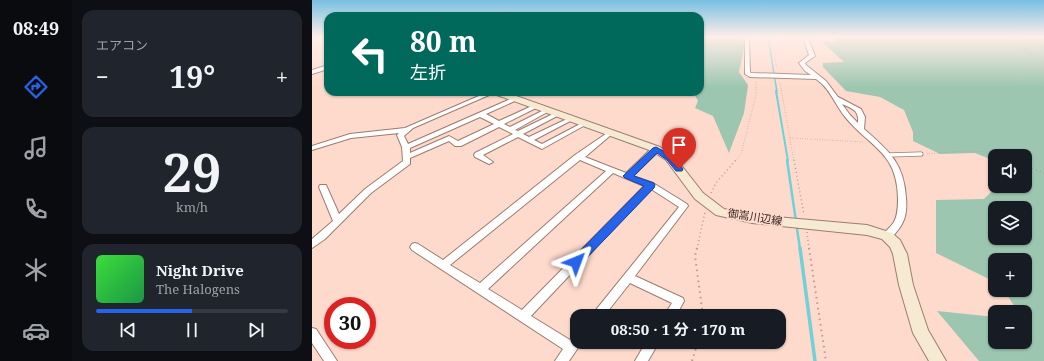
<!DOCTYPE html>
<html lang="ja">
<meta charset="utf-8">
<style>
body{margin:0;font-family:"Noto Serif","Noto Sans JP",serif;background:#20242c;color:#f1f3f6;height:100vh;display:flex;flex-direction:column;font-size:15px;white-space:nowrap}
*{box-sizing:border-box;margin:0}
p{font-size:13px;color:#9ea1a6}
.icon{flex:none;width:22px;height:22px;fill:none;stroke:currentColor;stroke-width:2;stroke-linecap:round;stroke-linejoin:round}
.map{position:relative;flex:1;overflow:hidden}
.panel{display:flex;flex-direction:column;gap:10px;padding:10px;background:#0d0f14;width:240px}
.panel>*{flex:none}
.banner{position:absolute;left:12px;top:12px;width:380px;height:84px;border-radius:12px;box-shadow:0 1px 3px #0004;background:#00695c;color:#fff;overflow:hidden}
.buttons{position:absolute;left:676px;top:149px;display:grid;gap:8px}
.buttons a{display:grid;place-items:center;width:44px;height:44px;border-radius:8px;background:#171b24;box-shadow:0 1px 3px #0004;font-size:20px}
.speed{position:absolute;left:12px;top:297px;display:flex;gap:8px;font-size:20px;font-weight:700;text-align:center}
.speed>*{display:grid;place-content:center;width:52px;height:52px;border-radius:50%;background:#171b24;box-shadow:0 1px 3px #0004;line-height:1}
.speed .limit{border:6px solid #d22;background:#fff;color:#111}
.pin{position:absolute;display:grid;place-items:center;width:34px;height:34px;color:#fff;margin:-41px -17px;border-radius:50% 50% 50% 0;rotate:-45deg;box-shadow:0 0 4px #0007}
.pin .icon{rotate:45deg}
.me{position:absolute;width:44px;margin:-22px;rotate:44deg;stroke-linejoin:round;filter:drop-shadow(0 0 3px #0008)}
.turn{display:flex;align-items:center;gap:14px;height:84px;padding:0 20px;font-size:18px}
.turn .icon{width:52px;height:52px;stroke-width:2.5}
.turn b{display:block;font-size:28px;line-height:34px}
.big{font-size:30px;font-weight:700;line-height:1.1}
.panel .card{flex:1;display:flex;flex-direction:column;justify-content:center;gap:6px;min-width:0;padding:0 14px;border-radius:12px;background:#20242c}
.panel .dial{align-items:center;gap:0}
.dial b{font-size:52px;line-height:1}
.song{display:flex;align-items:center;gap:12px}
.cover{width:48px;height:48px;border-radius:6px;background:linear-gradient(135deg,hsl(120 70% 55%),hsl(140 70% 35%))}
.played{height:4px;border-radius:2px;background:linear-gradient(90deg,#2563eb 50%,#363941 50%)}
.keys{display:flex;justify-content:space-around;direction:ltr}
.heat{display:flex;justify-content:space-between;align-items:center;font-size:22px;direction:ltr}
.trip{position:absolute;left:258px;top:309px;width:216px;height:40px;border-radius:12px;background:#171b24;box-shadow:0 1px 3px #0004;font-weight:700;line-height:40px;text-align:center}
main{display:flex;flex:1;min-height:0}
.tab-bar{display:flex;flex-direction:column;width:72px;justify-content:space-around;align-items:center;background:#090b0e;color:#9ea1a6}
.tab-bar .icon{width:28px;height:28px}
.tab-bar .selected{color:#2563eb}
.tab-bar b{font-size:18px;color:#f1f3f6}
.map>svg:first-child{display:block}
</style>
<main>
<nav class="tab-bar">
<b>08:49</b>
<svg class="icon selected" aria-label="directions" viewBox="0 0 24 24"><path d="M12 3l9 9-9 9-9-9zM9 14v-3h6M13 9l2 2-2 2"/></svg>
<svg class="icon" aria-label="music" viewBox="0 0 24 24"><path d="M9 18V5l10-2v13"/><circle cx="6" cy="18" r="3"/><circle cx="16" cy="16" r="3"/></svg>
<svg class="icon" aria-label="phone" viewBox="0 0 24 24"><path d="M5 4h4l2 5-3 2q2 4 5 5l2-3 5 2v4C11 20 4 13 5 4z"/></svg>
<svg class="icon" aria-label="climate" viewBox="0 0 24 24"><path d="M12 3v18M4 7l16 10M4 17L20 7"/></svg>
<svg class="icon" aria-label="car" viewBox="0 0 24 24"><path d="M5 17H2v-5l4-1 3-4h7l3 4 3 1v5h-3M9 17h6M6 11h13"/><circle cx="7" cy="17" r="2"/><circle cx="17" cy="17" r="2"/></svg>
</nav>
<section class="panel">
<div class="card"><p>エアコン</p>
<div class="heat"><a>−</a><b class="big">19°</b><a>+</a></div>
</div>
<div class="card dial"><b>29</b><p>km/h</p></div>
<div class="card">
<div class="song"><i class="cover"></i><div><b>Night Drive</b><p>The Halogens</p></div></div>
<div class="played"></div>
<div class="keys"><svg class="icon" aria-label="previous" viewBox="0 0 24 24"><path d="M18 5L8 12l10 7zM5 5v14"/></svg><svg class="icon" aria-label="pause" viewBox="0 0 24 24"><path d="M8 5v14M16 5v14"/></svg><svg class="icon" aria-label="next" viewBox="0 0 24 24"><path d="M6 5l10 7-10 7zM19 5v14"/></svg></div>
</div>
</section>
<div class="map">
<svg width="732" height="361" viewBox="0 0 732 361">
<rect width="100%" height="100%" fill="#fedacc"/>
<path fill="#9cc6af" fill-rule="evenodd" d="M388,37H429L433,44L427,72L436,85L432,113L417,153L401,116L383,108L386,101L381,92H388Z
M524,37H732V361H667L625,311L683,317V342H713V312H706L692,290H713V260H683V282L624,253V200L672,199L685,186H713V156H683V161L663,153L628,154L601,141V132L592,110L568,97L534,91L511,67V63L532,62L509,41L524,42ZM683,208H713V238H683Z"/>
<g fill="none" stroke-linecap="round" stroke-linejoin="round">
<path stroke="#70d1d9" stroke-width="1.5" d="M456,37L465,92"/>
<path stroke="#70d1d9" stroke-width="2" d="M464,91L476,161"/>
<path stroke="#70d1d9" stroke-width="2.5" d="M475,160L488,249"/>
<path stroke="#70d1d9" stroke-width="3.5" d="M488,248L503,361"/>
<defs>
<path id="service" d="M576,155L609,154"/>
<path id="minor" d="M0,37H4L0,39Z
M431,37H435L437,41L438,72L439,73L499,75L493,71L487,63L497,55L491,37H495L502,53L503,56L493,63L494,65L514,81L526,97L549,109L553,117L552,129C577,151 592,163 594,198C595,210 594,220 586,230C582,235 578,241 572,238L570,236C573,231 579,227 582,222C586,215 586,205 586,198C585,152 559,148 534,118C523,105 518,88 504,79L438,77L433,74V41ZM530,104C541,109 547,110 546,123L538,115Z
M16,65V69L0,74V70Z
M176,92H184L101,128L92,136L96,144L203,97L206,99L205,100L174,114L187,121L222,105H226V107L192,124L198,127L234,109H238L239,110L203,130L206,131L243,113H247V115L211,134L217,137L257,118H261L262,119L222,140L230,144L270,123H274L275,124L230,149L206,137L171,155L181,162L177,164L163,157L162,155L163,153L201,134L187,127L149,146H143L137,141L98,158V164L59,193L13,239L0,248V239L21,221L7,187L8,185H14L27,214L53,189L91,161L90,147L85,135L87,133L39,138L0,150V146L38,134L93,128ZM168,117L182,124L146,141L137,136L98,153V148Z
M298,131L300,132L301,133L300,134L273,157L314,173L341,147H347L348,149L347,151L321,176L341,183L375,204L376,206L323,276L371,298L372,301L364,316H352L360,303L318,283L292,316H279L367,207L339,189L219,316L258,340L261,337L265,335V342H270L257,361H243L251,349L100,250L98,247L100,244L103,243L106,244L131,260L263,155ZM268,160L294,171L168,283L138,265ZM301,173L332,186L210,310L176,289Z
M0,328L4,329L25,361H12L0,343Z
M334,342H347L336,361H323Z"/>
<path id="secondary" d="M181,92H193L348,147L362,156L391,193L412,209L440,215L555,225L580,233L588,240L595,254L601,285L616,330L634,361H617L601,333L587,285L581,254L578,247L570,239L555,235L440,223L404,215L383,199L354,160L340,151L182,94Z"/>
</defs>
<use href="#service" stroke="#9c7c70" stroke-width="5"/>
<use href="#minor" stroke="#9c7c70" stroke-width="2"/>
<use href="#secondary" stroke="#9c7c70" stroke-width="2"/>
<path stroke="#b79b90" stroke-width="1" stroke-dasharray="0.5 2" stroke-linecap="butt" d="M459,37L465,69
M698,37L704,45L732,62
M707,37L714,50
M468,83L482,161
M478,138L552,142
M615,154C641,152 666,148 692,156
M423,161L429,154L444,95V81"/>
<path stroke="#b79b90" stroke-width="1.5" stroke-dasharray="1 3" stroke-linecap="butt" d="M482,160L492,215
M713,165L732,173
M399,193L404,183L424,160
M495,232L497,249
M385,249L393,212"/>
<path stroke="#b79b90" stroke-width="2" stroke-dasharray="1.5 4" stroke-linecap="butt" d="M385,248L383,256L391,316
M497,248L514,361
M380,361L386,342"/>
<use href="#service" stroke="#fff" stroke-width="3.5"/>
<use href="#minor" fill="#fff" fill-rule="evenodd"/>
<use href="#secondary" fill="#f7ead3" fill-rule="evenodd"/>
</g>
<linearGradient id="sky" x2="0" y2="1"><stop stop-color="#78c0e2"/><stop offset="0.42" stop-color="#ffeee8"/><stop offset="1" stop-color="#ffeee8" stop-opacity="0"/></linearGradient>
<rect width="732" height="88" fill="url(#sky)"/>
<path fill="#2563eb" stroke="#184099" d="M344,147L361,156L371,169L370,171H364L355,160L345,153L322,176L342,183L343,185L342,188L267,266L264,267L260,266L258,262L260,259L332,186L313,178L311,176L341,148Z"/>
<g text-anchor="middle" stroke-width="4" stroke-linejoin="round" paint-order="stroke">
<g font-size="11" fill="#342621" stroke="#fedacc">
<text transform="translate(443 217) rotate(9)" y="4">御嵩川辺線</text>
</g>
</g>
</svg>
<div class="buttons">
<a><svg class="icon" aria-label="sound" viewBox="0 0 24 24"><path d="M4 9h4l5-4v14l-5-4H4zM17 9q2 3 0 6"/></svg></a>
<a><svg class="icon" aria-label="layers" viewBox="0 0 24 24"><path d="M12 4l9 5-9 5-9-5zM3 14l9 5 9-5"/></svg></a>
<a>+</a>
<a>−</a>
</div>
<div class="speed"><div class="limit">30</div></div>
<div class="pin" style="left:367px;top:169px;background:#d93025"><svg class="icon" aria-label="arrive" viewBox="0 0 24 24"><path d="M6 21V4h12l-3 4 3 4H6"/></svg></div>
<svg class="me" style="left:264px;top:262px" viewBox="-20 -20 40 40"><path d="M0-17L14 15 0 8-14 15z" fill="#2563eb" stroke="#fff" stroke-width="4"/></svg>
<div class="trip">08:50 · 1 分 · 170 m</div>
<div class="banner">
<div class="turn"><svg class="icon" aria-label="left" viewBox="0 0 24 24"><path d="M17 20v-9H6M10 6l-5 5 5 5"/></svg><div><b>80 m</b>左折</div></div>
</div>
</div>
</main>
